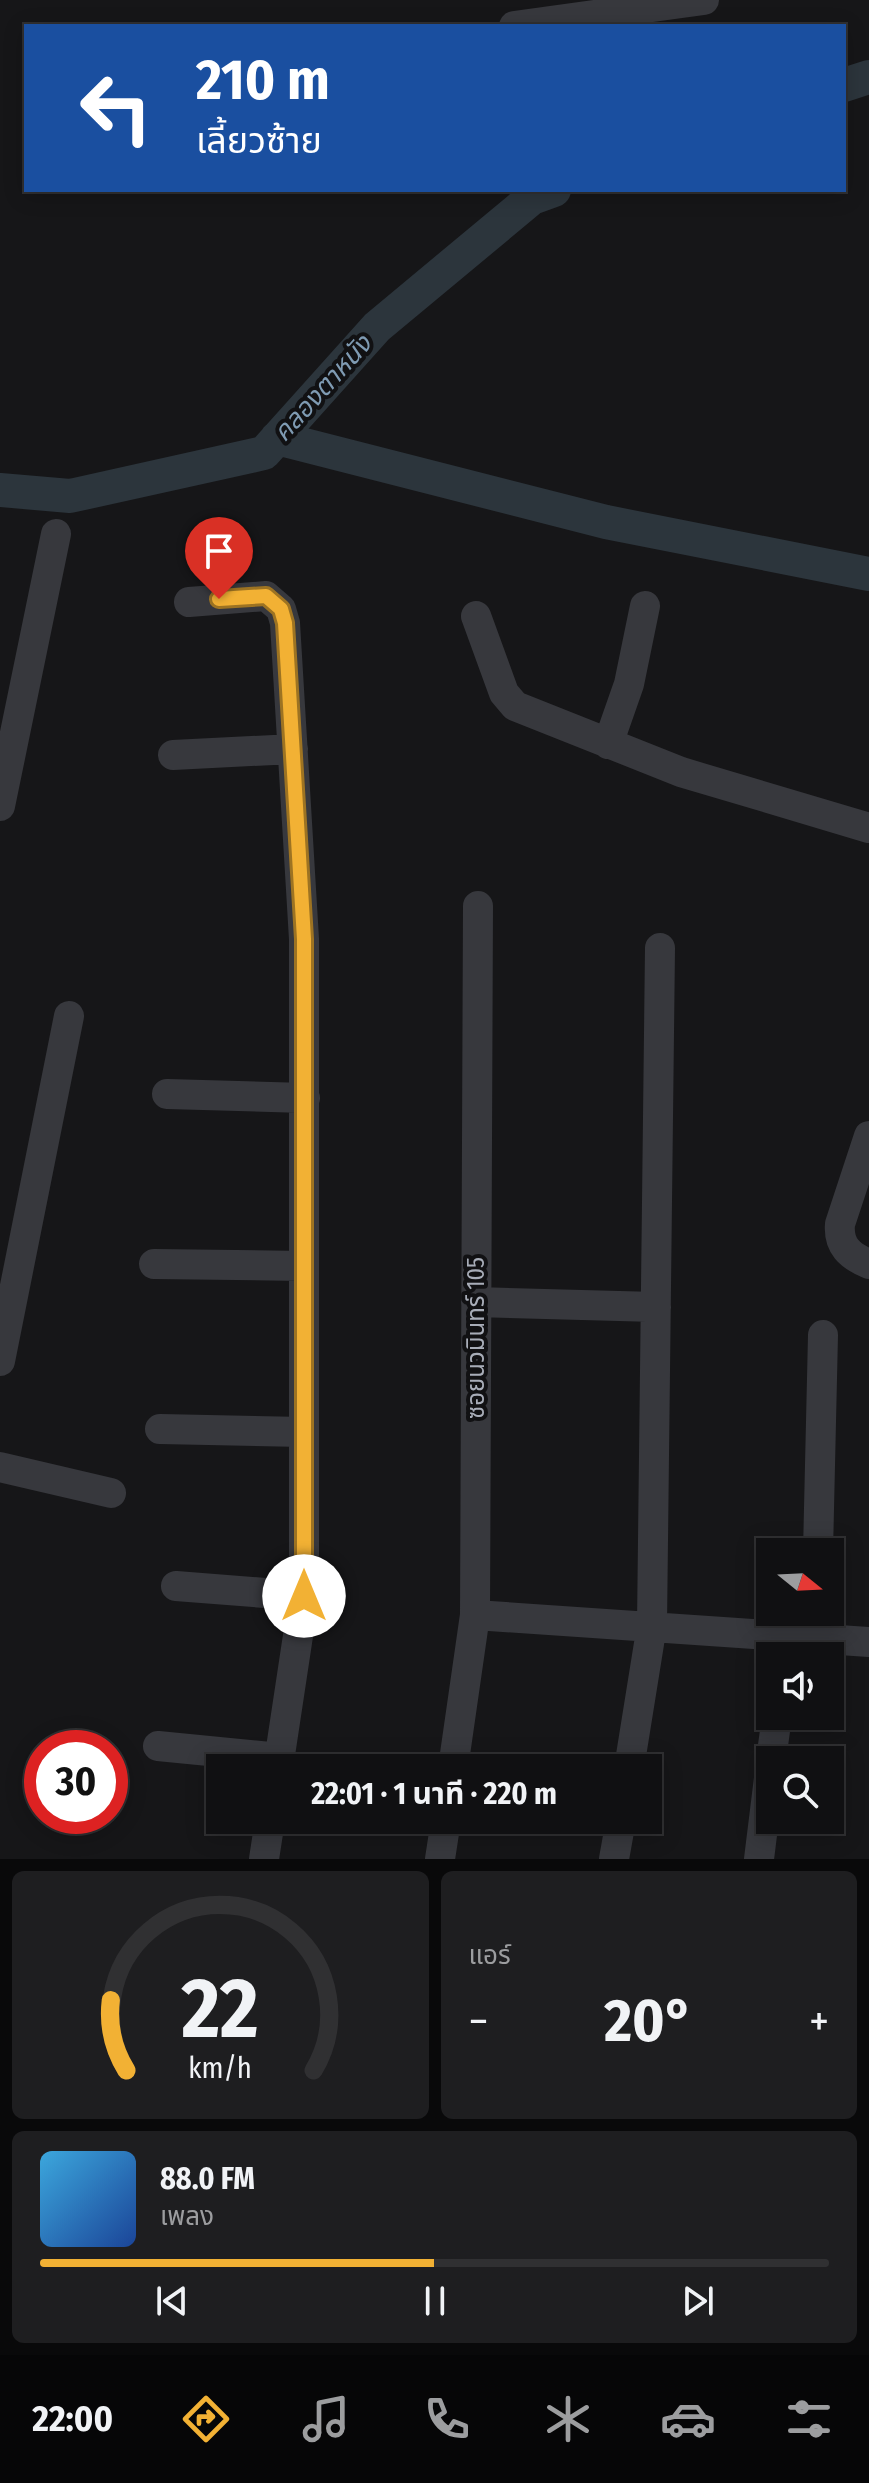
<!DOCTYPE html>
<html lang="th">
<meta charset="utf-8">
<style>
body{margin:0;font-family:"Fira Sans Condensed","Noto Sans Thai",sans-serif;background:#1e1e20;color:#f1f3f6;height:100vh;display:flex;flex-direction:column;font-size:30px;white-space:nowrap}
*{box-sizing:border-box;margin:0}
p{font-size:26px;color:#9c9d9f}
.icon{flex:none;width:44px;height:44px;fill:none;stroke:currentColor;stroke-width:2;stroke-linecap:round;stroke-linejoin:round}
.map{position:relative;height:1859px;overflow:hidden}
.side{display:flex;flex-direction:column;gap:12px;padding:12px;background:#09090a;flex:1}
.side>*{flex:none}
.top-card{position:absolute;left:24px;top:24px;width:822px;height:168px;border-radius:0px;box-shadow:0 4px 20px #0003,0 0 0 2px #303032;background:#1a4fa0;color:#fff;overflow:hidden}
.needle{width:52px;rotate:108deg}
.tools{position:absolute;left:756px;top:1538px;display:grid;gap:16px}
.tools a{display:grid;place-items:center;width:88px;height:88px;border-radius:0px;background:#101012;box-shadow:0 4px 20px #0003,0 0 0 2px #303032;font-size:40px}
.speed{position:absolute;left:24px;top:1730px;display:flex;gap:16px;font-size:40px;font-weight:700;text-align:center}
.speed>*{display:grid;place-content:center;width:104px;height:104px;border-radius:50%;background:#101012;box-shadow:0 4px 20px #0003,0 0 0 2px #303032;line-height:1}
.speed .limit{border:12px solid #d22;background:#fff;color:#111}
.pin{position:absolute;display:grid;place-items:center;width:68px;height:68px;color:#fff;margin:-82px -34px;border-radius:50% 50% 50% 0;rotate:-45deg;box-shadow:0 0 8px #0007}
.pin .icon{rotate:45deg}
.me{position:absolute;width:88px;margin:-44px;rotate:0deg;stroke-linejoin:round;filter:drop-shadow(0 0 6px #0008)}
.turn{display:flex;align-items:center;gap:28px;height:168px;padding:0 40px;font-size:36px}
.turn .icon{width:104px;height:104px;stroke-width:2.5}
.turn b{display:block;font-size:56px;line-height:68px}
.big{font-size:60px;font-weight:700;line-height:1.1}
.side .card{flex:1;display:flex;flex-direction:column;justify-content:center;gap:12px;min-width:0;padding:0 28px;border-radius:12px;background:#1e1e20}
.side .dial{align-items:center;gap:0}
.dial svg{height:208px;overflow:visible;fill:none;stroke:#303032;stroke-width:7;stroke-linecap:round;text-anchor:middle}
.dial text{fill:#f1f3f6;stroke:none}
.song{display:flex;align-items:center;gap:24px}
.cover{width:96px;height:96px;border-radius:12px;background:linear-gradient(135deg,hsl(200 70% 55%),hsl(220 70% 35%))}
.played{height:8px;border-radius:4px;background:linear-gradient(90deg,#f2b134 50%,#303032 50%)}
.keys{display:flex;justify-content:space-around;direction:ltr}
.heat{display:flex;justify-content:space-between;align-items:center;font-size:44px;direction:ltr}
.side .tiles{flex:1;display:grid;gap:12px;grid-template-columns:1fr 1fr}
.card:last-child{grid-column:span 2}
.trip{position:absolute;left:206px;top:1754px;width:456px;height:80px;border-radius:0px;background:#101012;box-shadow:0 4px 20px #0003,0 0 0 2px #303032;font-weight:700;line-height:80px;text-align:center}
.tabs{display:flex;height:128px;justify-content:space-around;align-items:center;background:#060607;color:#9c9d9f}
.tabs .icon{width:56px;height:56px}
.tabs .selected{color:#f2b134}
.tabs b{font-size:36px;color:#f1f3f6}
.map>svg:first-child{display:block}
</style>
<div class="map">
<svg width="869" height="1859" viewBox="0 0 869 1859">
<rect width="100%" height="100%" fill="#161618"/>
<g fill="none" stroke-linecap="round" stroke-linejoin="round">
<path stroke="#2c353c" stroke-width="34" d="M844,85L869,77
M277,438L606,522L869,574
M0,490L70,496L264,453L377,327L532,198L554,190"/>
<path stroke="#37383d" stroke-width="30" d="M514,26L704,0
M189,602L266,596L281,609L285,623L304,939V1596L278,1768
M476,616L504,693L515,706L681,772L869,828
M608,744L629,684L645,606
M173,755L293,749
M0,806L56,534
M167,1094L305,1098
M869,1136L840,1224C838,1246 850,1256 869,1264
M154,1264L304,1266
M476,1302L656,1307
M0,1361L69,1016
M160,1429L304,1432
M0,1467L111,1493
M818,1552L823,1335
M176,1586L304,1596
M475,1615L869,1642
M158,1746L280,1758
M771,1760L777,1716
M453,1768L475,1615L478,906
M629,1768L652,1625L660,948
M264,1859L270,1820
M440,1859L446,1820
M614,1859L621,1820
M759,1859L770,1770"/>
</g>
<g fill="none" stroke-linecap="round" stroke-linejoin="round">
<defs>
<path id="route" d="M219,599L266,596L281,609L285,623L304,939V1596"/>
</defs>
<use href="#route" stroke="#9d7322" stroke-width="20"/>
<use href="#route" stroke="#f2b134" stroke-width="14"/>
</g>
<g text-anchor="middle" stroke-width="8" stroke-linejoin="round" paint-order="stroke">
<g font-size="24" fill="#a8adb8" stroke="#111113">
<text transform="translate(476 1338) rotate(-90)" y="8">ซอยนวมินทร์ 105</text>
</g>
<g font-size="26" font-style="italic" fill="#7f9bb3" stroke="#111113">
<text transform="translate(322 388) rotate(-48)" y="9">คลองตาหนัง</text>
</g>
</g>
</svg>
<div class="tools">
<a><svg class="needle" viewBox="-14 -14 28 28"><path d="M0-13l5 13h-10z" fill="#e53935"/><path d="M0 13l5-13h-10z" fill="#9c9d9f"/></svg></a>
<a><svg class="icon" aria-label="sound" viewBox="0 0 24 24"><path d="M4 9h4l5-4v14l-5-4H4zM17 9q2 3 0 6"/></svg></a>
<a><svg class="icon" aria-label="search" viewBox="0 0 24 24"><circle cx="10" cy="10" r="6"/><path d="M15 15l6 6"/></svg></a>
</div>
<div class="speed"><div class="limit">30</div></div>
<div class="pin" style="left:219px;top:599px;background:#d93025"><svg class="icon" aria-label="arrive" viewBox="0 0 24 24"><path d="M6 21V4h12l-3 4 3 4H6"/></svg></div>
<svg class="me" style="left:304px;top:1596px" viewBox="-20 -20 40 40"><circle r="19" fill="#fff"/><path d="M0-13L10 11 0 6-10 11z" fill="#f2b134"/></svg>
<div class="trip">22:01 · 1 นาที · 220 m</div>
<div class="top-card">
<div class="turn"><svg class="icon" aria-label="left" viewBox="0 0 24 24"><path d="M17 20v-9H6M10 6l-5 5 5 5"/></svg><div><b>210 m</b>เลี้ยวซ้าย</div></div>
</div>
</div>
<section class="side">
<div class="tiles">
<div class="card dial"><svg viewBox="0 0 100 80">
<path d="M14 69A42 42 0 1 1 86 69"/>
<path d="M14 69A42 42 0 0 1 8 42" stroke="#f2b134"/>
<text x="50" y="56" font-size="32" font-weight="700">22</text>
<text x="50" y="72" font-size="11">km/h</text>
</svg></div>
<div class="card"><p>แอร์</p>
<div class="heat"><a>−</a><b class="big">20°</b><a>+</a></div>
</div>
<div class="card">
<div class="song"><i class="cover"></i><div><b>88.0 FM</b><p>เพลง</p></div></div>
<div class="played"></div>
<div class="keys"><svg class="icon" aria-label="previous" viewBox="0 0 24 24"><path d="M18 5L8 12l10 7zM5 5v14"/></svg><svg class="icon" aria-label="pause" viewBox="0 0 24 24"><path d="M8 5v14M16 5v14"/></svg><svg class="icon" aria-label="next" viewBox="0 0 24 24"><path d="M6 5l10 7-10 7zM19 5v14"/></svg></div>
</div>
</div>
</section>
<nav class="tabs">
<b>22:00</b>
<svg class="icon selected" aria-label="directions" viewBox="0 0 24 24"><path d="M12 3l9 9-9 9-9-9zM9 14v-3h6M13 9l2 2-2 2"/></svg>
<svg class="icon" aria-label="music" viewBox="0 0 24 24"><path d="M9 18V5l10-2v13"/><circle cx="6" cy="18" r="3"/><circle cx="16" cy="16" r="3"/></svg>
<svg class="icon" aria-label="phone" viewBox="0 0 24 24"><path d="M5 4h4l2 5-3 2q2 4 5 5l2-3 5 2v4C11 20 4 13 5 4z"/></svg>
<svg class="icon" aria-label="climate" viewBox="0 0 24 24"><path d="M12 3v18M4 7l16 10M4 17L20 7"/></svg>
<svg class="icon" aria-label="car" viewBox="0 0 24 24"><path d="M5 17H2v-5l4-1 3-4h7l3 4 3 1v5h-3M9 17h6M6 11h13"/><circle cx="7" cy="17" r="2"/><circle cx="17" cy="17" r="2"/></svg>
<svg class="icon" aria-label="filters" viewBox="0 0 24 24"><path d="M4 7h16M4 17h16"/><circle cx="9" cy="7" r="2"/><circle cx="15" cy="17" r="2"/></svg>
</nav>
